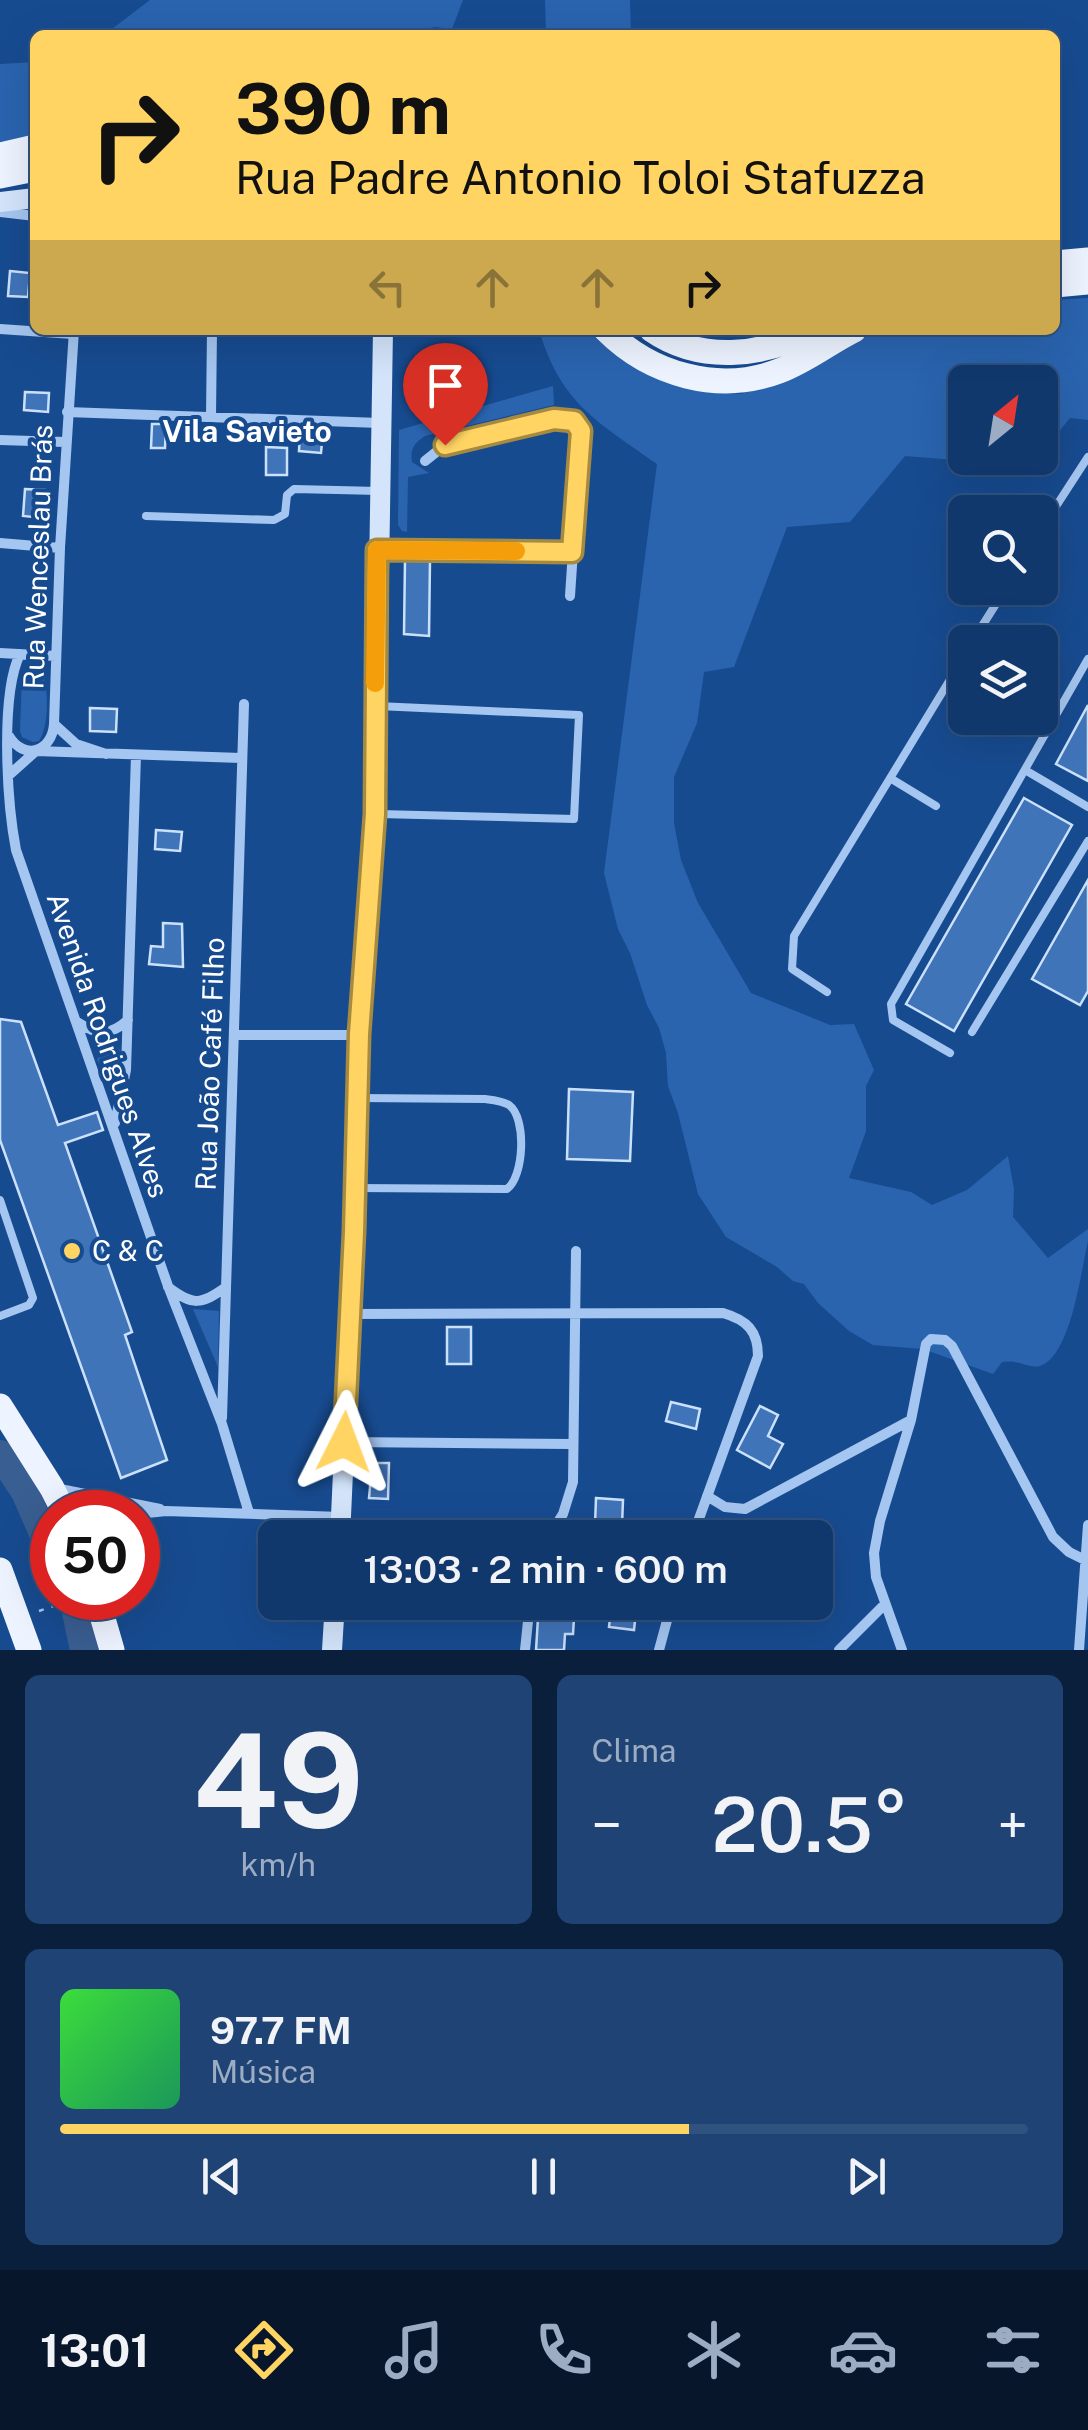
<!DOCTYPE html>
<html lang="pt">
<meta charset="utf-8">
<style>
body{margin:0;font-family:"Public Sans",sans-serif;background:#1e4374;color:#f1f3f6;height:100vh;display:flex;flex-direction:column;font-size:38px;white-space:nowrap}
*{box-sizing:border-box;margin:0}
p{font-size:32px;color:#9cacc2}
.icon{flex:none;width:55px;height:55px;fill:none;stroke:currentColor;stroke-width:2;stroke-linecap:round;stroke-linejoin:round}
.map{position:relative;height:1650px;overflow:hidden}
.panel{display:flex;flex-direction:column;gap:25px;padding:25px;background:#091f3b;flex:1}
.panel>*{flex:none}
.top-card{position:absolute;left:30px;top:30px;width:1030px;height:305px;border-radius:15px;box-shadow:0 10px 40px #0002,0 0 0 2px #30527f;background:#ffd463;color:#111;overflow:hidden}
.needle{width:65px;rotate:30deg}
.buttons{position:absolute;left:948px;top:365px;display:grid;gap:20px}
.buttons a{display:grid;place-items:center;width:110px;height:110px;border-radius:15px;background:#11386c;box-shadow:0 10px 40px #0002,0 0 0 2px #30527f;font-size:50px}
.speed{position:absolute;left:30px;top:1490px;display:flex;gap:20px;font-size:50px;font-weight:700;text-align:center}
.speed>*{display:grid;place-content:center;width:130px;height:130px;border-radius:50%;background:#11386c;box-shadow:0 10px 40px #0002,0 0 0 2px #30527f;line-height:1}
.speed .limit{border:15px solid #d22;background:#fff;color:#111}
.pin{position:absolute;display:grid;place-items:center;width:85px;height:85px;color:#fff;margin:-102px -42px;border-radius:50% 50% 50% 0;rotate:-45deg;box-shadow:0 0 10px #0007}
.pin .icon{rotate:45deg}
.me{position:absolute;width:110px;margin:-55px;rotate:3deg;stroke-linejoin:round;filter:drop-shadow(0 0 8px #0008)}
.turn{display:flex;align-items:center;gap:35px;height:210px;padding:0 40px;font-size:45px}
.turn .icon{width:130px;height:130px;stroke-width:2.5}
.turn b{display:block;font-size:70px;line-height:85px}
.lanes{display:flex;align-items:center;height:95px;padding:0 40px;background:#0003;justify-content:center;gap:50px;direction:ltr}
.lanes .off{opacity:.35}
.big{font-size:75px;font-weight:600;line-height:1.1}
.panel .card{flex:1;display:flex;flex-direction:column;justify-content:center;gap:15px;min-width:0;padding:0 35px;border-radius:15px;background:#1e4374}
.panel .dial{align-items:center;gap:0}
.dial b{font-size:130px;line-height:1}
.song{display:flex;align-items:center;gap:30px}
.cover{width:120px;height:120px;border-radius:15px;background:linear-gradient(135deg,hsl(120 70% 55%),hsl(150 70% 35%))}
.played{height:10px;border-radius:5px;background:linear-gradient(90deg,#ffd463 65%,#30527f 65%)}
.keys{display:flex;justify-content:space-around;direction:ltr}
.heat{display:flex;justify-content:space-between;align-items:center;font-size:55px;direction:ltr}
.panel .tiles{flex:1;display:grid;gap:25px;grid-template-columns:1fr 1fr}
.card:last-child{grid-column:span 2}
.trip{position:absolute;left:258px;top:1520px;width:575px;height:100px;border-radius:15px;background:#11386c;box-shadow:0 10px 40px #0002,0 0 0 2px #30527f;font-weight:600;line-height:100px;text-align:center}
.tabs{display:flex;height:160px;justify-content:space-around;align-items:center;background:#07162b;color:#9cacc2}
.tabs .icon{width:70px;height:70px}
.tabs .current{color:#ffd463}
.tabs b{font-size:45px;color:#f1f3f6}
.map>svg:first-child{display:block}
</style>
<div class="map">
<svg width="1088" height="1650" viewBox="0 0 1088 1650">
<rect width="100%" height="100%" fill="#174b90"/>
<path fill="#2a64af" d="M150,0H463L452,29L435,27L397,35H104Z
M545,0H630L631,35H546Z
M35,62V164L0,168V64Z
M1088,298V420L1070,418L1040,455V382H965V458H1038L1031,466L905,456L850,522L787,527L734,667L704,672L697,723L674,777V823L681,860L698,903L751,993L830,1025L854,1024L874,1070L866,1086V1131L849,1178L911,1192L932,1205L967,1190L1008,1156L1014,1189L1013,1217L1048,1258L1088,1229V1241C1081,1271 1071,1356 1040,1366C1029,1369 1018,1359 1002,1362L993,1374L923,1349L873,1345L849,1331L818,1303L804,1284L793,1281L777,1267L726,1237L698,1194L678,1113L668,1086L666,1053L659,1028L647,1005L630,953L618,929L604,873L657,464C598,422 561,404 539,330H592L616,351L690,387L740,394L775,385L876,330H1055V300Z
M553,386L554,405L425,436C414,443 410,449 412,462L429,473L408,477L407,532L402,531L398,525L399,430Z
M30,668L42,672C49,689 49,726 39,741L33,742L22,737L20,731L22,675Z
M105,1042L115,1044L122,1053L108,1075L97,1060Z
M193,1309L219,1311L218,1367Z"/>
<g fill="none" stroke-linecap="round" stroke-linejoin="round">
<path stroke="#395e91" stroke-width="28" d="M0,1454L25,1492L52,1554
M73,1598L84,1650"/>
</g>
<path fill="#4074b9" stroke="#cbe0fb" stroke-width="2.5" d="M10,271L30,273L28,297L8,296Z
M25,392L49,393L48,412L24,410Z
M152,424H166L165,448H151Z
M300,430L323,432L321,453L299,451Z
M266,447L287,448V475H266Z
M25,489L45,490L43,518L23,516Z
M405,559L430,560L429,636L404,634Z
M1088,705V781L1056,764Z
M90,708L117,709L116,732L90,731Z
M1024,798L1072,825L954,1031L906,1004Z
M156,830L182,832L180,851L155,849Z
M1088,880V991L1080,1005L1032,979Z
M163,923L182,924L183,967L149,964L151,946L163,947Z
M0,1019L21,1022L58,1125L97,1112L103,1130L65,1143L132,1332L125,1335L167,1460L121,1478L0,1140Z
M569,1089L633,1092L630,1161L567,1159Z
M447,1327H471V1364H447Z
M671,1402L700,1409L696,1429L666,1421Z
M760,1406L778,1415L768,1436L783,1444L770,1468L737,1450Z
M357,1463H389L388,1499L369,1498L371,1476L357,1475Z
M596,1498L623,1500L622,1526L595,1525Z
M539,1602H575L573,1634H565L564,1650H536Z
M611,1609L636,1612L634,1630L609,1627Z"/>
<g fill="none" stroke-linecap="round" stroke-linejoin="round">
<path stroke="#a5c6f0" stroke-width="2.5" stroke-dasharray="5 8" stroke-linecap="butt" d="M39,1611L77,1598"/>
<path stroke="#a5c6f0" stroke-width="8" d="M146,516L274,520L285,514L287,495L294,489L379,491
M1040,531L1088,457
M972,642L1006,588
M377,706L579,715L574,819L379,814
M1025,770L1088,807
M890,778L936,806
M827,992L792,969L794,936L965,655
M972,1032L1088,841
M950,1053L893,1020L891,1004L1088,659
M356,1188L507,1189C524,1177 527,1118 509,1105C503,1101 493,1100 485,1099L358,1098
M0,1200L33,1298L29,1305L0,1316"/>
<path stroke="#a5c6f0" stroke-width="10" d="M0,212L35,216
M0,329L73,334
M74,330L60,548L54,724L76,744L106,754
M67,412L380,423
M211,416L212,330
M0,440L65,442
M425,461L445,445L554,419H566L579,425L581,431L570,596
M0,543L60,548
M378,550L572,551
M0,653L55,656
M20,654C0,695 7,803 16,850L168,1286L222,1424L249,1513
M9,736C24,761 52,752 54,724
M8,776L36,751L241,758
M77,1022C97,1035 109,1037 128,1020
M234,1035H359
M115,1123L126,1070L136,755
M168,1287C193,1306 201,1305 226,1287
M350,1314L723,1313C747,1320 758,1331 758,1356L692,1538
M222,1418L244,704
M344,1442L572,1444
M55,1488L160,1509
M707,1496L725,1507L745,1509L911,1420
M138,1514L166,1511L341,1517
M548,1538L563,1514L573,1482L576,1251
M525,1650L530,1602
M659,1650L672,1602
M839,1650L885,1604
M902,1650L876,1577L874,1553L880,1521L911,1420L926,1344L931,1339L945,1340L952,1346L1053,1537L1069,1552L1085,1560
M1079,1650L1088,1525"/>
<path stroke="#d3e4fb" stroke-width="20" d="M0,202L35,198
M340,1538L354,1232L359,1035L375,814L383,330
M332,1650L335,1602"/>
<path stroke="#edf4ff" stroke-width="25" d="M0,155L35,147
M0,176L35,169
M1055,263L1088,260
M1055,285L1088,282
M606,330C651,375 719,394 779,371C806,361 828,343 854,330
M652,330C700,363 762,357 812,330
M0,1406L52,1488L64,1512
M0,1570L29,1650
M97,1598L112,1650"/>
</g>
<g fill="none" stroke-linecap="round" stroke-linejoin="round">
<defs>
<path id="route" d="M344,1442L354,1232L359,1034L375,814L377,550L572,552L581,431L574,421L554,419L445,445"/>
</defs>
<use href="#route" stroke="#a68a40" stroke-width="25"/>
<use href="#route" stroke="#ffd463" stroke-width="18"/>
<path stroke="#f59e0b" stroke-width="18" d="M375,683L377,550L516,551"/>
</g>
<circle fill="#ffd463" stroke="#174b90" stroke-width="4" cx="72" cy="1251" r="10"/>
<g text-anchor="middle" stroke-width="8" stroke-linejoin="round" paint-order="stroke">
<g font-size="28" fill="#fff" stroke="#174b90">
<text transform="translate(38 557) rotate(-88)" y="10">Rua Wenceslau Brás</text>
<text transform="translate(108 1045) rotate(71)" y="10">Avenida Rodrigues Alves</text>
<text transform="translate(210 1064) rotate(-88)" y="10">Rua João Café Filho</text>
</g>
<g font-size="28" fill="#fff" stroke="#174b90" text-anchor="start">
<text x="92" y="1261">C &amp; C</text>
</g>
<g font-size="30" font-weight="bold" fill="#fff" stroke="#174b90">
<text x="247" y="442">Vila Savieto</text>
</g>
</g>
</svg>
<div class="buttons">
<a><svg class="needle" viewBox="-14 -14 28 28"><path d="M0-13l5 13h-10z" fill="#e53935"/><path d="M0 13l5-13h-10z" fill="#9cacc2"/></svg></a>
<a><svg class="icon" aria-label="search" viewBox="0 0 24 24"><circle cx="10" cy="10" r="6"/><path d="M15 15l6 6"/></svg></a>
<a><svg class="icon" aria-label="layers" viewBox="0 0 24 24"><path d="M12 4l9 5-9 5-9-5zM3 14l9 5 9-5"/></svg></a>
</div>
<div class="speed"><div class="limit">50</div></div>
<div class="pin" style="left:445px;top:445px;background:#d93025"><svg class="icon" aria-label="arrive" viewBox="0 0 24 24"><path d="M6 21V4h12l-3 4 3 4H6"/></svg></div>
<svg class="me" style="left:344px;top:1442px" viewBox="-20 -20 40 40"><path d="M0-17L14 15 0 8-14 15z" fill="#ffd463" stroke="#fff" stroke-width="4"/></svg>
<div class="trip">13:03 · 2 min · 600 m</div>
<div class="top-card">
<div class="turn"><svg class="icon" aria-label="right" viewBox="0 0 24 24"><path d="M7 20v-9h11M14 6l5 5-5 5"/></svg><div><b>390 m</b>Rua Padre Antonio Toloi Stafuzza</div></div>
<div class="lanes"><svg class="icon off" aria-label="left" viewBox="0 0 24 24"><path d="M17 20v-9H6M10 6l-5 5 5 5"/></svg><svg class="icon off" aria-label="ahead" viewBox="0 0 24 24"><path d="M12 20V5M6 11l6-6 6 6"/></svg><svg class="icon off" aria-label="ahead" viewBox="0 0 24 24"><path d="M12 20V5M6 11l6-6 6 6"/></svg><svg class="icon" aria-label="right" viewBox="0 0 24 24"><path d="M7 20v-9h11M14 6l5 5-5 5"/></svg></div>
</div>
</div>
<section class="panel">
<div class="tiles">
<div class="card dial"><b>49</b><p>km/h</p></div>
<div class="card"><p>Clima</p>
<div class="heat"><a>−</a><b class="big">20.5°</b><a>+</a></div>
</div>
<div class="card">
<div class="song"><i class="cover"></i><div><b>97.7 FM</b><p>Música</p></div></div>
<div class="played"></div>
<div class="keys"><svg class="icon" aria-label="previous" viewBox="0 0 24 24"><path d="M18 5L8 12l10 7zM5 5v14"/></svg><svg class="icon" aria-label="pause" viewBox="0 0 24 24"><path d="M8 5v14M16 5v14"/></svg><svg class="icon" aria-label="next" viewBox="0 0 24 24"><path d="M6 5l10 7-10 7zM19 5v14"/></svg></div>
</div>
</div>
</section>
<nav class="tabs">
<b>13:01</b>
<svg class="icon current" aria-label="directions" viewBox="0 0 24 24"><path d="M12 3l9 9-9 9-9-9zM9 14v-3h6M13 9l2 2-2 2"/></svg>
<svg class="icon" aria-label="music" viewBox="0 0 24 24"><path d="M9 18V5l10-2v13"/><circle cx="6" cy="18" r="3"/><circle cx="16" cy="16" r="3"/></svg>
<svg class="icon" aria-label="phone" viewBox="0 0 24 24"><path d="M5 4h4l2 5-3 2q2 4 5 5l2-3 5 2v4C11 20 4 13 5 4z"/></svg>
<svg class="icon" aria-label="climate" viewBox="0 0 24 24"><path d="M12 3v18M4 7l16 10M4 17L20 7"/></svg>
<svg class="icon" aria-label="car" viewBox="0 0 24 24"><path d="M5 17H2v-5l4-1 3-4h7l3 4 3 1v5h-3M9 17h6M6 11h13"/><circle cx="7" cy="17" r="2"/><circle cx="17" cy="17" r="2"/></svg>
<svg class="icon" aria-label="filters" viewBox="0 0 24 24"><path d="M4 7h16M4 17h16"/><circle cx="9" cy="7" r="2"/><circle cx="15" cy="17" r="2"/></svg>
</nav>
